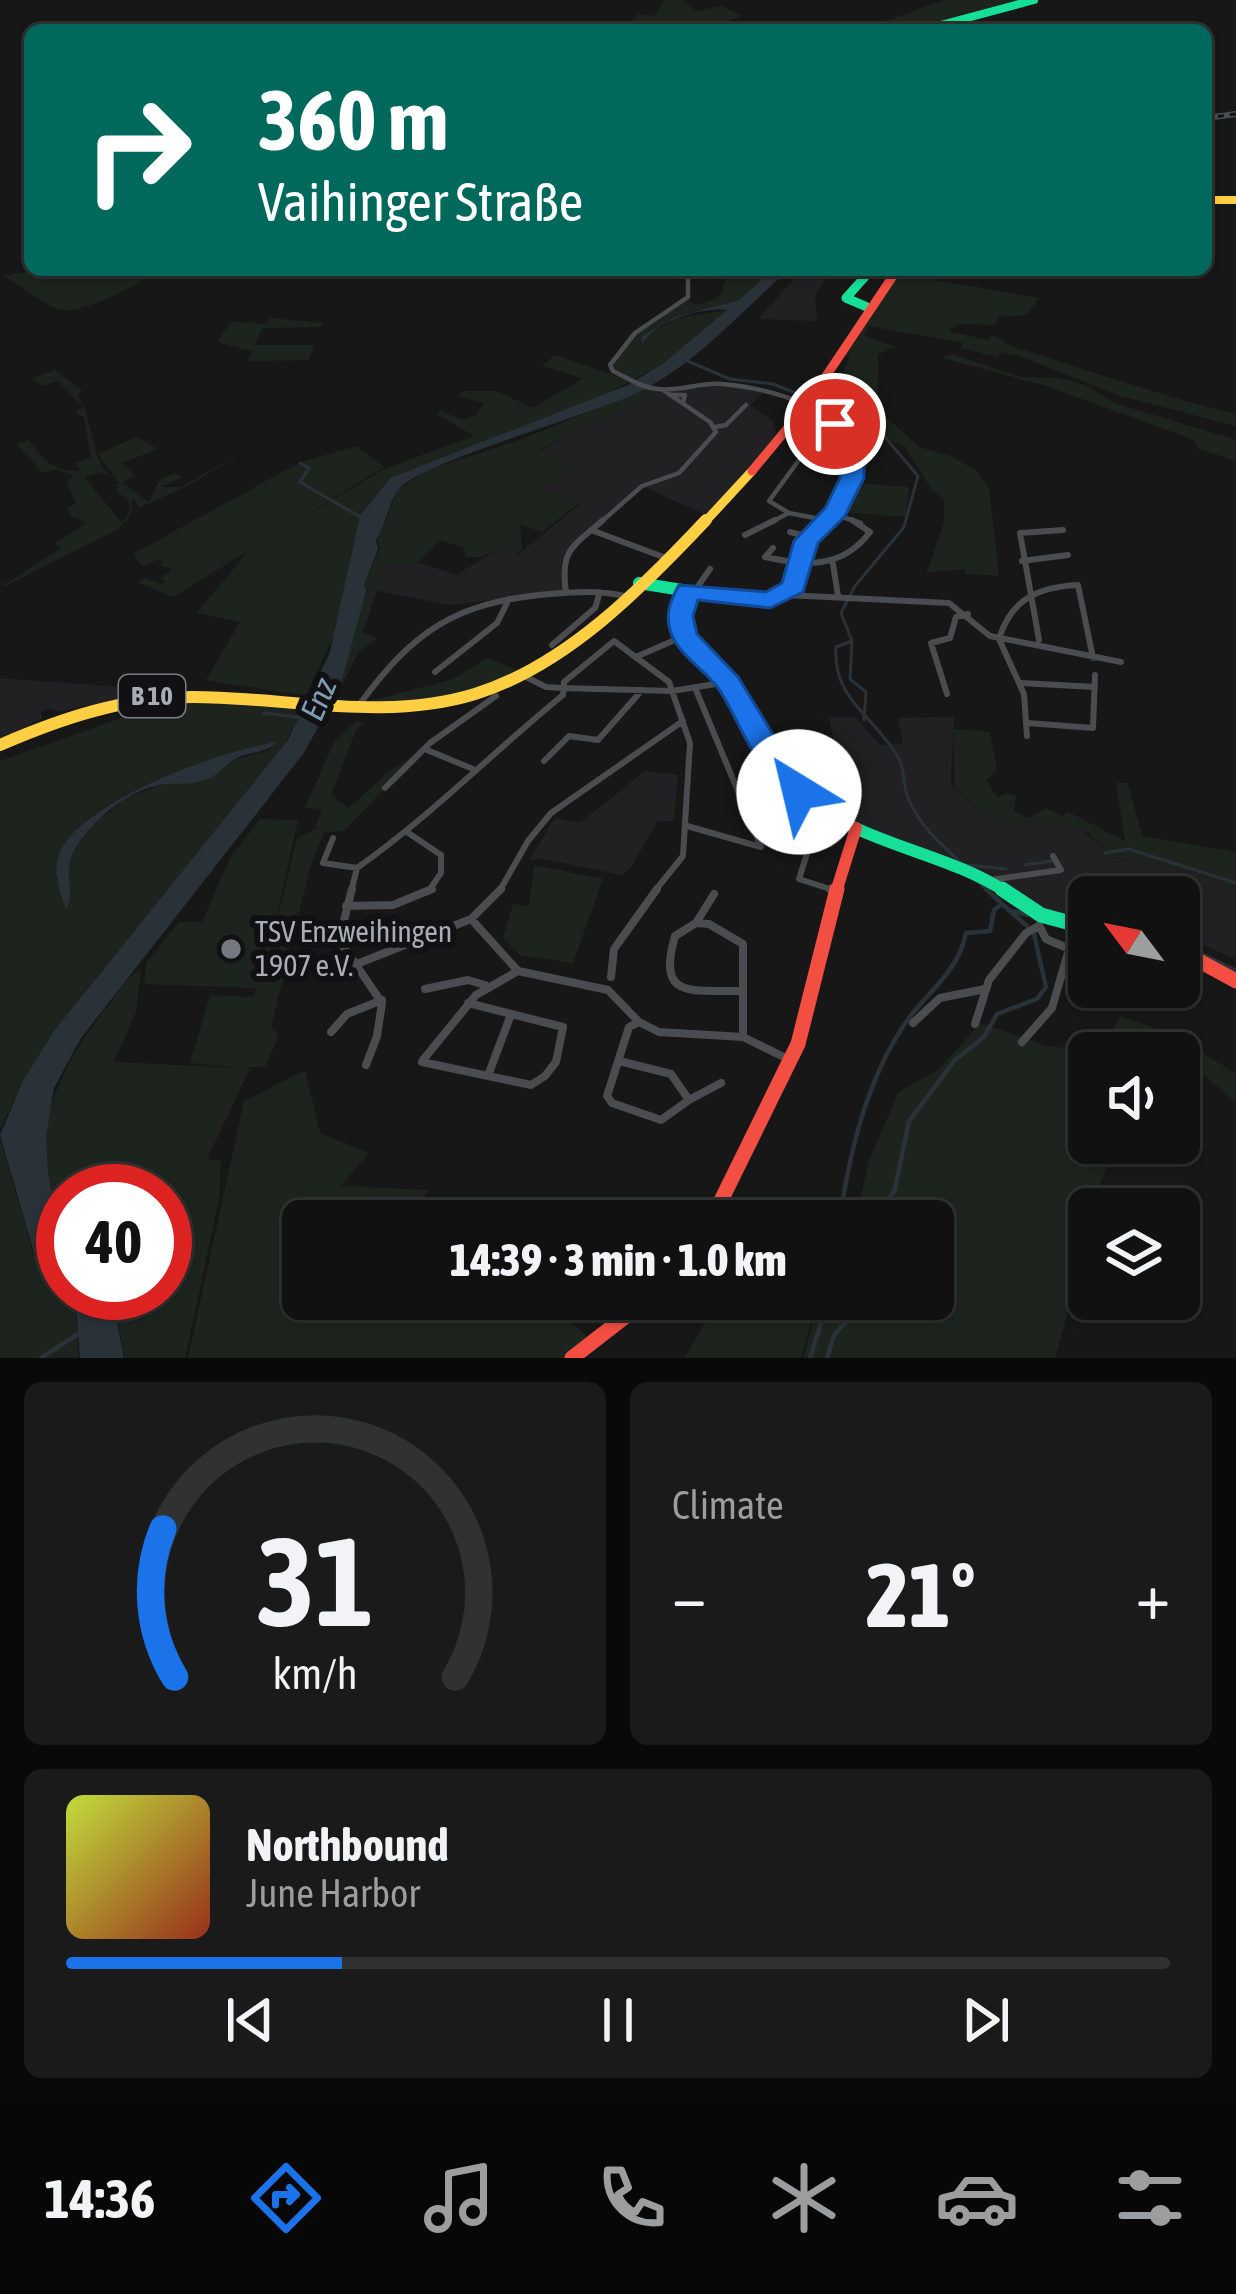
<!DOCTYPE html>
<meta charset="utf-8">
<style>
body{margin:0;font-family:"Asap Condensed",sans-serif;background:#1a1a1a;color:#f1f3f6;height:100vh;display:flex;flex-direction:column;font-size:45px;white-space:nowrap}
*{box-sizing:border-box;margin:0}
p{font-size:39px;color:#9c9d9f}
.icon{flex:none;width:66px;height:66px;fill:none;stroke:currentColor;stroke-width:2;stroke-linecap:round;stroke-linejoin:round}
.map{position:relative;height:1358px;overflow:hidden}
.panel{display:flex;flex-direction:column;gap:24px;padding:24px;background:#090909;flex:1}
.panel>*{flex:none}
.hud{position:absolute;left:24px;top:24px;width:1188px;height:252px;border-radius:18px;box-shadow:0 3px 9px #0004,0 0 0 3px #303131;background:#00695c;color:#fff;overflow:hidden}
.needle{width:78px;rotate:302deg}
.controls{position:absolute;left:1068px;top:876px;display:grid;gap:24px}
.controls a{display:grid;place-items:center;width:132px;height:132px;border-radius:18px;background:#111;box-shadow:0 3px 9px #0004,0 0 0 3px #303131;font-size:60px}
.speed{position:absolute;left:36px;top:1164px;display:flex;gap:24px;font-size:60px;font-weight:700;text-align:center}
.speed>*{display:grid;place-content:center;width:156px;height:156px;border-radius:50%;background:#111;box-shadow:0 3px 9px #0004,0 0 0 3px #303131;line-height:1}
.speed .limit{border:18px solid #d22;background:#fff;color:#111}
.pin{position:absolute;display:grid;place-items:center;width:102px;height:102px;color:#fff;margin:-51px;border:6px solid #fff;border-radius:50%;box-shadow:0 3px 12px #0007}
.me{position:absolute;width:132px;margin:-66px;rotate:324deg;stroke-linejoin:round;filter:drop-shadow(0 0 9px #0008)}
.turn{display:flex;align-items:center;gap:42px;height:252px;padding:0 36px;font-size:54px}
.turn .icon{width:156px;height:156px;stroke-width:2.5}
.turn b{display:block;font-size:84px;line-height:102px}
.big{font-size:90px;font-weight:800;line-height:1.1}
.panel .card{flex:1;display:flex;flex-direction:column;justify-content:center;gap:18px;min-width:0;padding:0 42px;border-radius:18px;background:#1a1a1a}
.panel .dial{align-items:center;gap:0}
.dial svg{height:312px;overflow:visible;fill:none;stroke:#303131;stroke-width:7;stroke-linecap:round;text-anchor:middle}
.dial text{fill:#f1f3f6;stroke:none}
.song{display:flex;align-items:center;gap:36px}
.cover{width:144px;height:144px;border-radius:18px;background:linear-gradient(135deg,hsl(70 70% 55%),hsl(10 70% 35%))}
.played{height:12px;border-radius:6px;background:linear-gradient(90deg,#1a73e8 25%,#303131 25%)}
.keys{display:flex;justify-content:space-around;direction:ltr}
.heat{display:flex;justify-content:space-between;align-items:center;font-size:66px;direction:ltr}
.panel .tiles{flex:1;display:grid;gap:24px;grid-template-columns:1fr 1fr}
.card:last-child{grid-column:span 2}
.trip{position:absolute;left:282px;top:1200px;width:672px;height:120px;border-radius:18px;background:#111;box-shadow:0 3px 9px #0004,0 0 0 3px #303131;font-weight:800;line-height:120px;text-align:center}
.dock{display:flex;height:192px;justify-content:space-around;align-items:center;background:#070707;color:#9c9d9f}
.dock .icon{width:84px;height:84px}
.dock .selected{color:#1a73e8}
.dock b{font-size:54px;color:#f1f3f6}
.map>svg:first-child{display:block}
</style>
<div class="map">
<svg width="1236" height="1358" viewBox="0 0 1236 1358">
<rect width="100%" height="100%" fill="#171717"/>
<path fill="#212123" d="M802,270H833L815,294L817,321L758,319Z
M712,384L768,389L750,405L773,421L777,438L709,516L641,486L565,553L561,563L565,591L450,605L373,590L386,564L421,563L457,575L497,549L517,555L579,505L542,489L574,465L540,451L583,426L668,389Z
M0,678L160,690L58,712L50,708L41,712L42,719L0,739Z
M829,717H855L880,745L903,744L898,718L954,717L951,781L955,790L1000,825L1025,819L1045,830L1053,822L1081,828L1112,857L1189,870L1236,889V959L1179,935V897H1089V920L1065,917L1036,906L996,878L851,825Z
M645,771L678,775L674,821H658L630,869L621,875L544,859L529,860L555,818L580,823Z"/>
<path fill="#1d241e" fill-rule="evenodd" d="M665,0H683L696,11L721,6L743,16L702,30H621L639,14L654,16Z
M944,0H1023L910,30H861Z
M35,270H157C140,285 83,314 61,310C47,307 21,286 4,276Z
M729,270H773L739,300L675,317L643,335L645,344L646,336L678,318L727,310L664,364L634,379L613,368C619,329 658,319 687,298L695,305C729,297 717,299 729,270Z
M895,273L1039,298L1027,315L998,317L995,325L956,324L949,331L988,340L992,335L1006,341L1005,344C1082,368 1158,395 1236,414V426L1121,396L1019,356L1001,352L997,357L961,348L963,343L869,326L864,335L896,347L878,354V407L884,415L919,447L951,456L975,470L989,488L999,576L965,574V569L927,572L944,523V499L932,490L904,445L837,424L825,410L849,408L839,382L850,355L840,359Z
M270,318L323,323L321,327L263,328L254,345H314L309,360L247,361L252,351L217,342L231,321L266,324Z
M952,354L1020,377L1060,378L1085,385L1115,403L1236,440V461L1199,449L1192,439L1043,385L942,358Z
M555,355L631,381L596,399L390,478L360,516L336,631L306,696L206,680L240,622L197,613L250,549L384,469L474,436L436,414L441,411L463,420L476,415L484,403L457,396L464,391H496L533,408L512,420L592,373L583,378L542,366Z
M51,366L83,392L77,395C94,417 89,459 112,478L101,472L84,477L122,523L130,511L128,500L115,490L119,488L115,483L121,485L98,454L137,437L158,449L122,463L135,475L122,483L149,502L159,480L175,473L183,477L162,487H181L250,448L188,486L140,507L132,499L131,515L117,530L5,586L0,581L6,584L61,548L54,544L87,523L68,515L72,512L66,509L76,503L67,484L73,475L56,469L43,473L16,444L29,440C45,463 55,472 82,471L75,463L91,457L84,417L75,413L83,407L58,381L42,386L32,378L54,371Z
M648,388L661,393L583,426L540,450L573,465L543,490L578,504L542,532L520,524L522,549L516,555L497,549L482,557H466L464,548L440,540L416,565L386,564L373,589L377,591L363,632L377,639L358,653L340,689L364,585L380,548L377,540L398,490L425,471L522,439Z
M357,446L384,467L173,597L138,583L144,578L162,584L166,581L160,578L172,570L159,565L163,562L158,559L143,567L133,554L301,462Z
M855,483L909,487L906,517L844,512Z
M488,658L521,672L445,698L366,702L453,679Z
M198,700L306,705C294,723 287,743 274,761C186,887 64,989 0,1130V761L130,715ZM275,743L269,750L234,760L213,776L164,784L126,798L92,826L73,851L66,871V907L56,878C61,865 65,846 73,834C101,794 228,750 275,743Z
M356,721L365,723L356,730L331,795L349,808L387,773L421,751L344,831L324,833L310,868L271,1027L279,1036L265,1067H245L250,1069L207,1159L221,1161L219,1199L185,1358H125L112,1293H165V1191H63V1209C16,1143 67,1056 110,1003C119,991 128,976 141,969L136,1012L114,1062L243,1068L190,1063L210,995L253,997L256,988L144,984L146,963L179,922H202L230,858L260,819L298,820L266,967L297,838L315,829L322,809L305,808L334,742Z
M953,729L990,732L997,771L986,780L998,798L1006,793L1016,796L1014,812L1030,818L1046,808L1063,816L1068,812L1125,841L1116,783H1128L1142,836L1236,852V889L1189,870L1112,857L1088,832L1053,822L1045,830L1025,819L1012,828L999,824L955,789Z
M534,865L603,879L573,963L520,955L503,938L513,904L529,906Z
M1120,1016L1175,1036L1236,1074V1103L1179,1053L1157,1046L1134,1053H1089V1143H1111C1112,1165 1094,1193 1089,1212C1075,1260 1071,1310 1055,1358H803L820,1299H933V1221H855L869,1161L898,1093L940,1068L980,1023L1047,1046L1103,1052Z
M305,1070L320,1133L369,1153L341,1186L429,1190L405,1221H303V1299H566L557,1309L591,1340L568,1358H188L244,1101Z
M0,1138L34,1256L75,1305L79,1358H0Z
M718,1299H817L801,1358H685Z"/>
<path fill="#2a3239" d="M773,270H788C741,312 696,364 637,393C593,414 419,463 399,489C388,504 386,524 376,540L378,549L364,585L366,591L339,691L303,754L81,1038L54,1088L46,1135L48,1174L53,1198L63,1211V1290L35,1256L0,1135L23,1081L54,1031L288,740L330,652L360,516L390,478L628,385L664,363L727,310C701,307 654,321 642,345V336L675,317L739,300Z
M277,742C265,754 249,751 235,759C227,764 221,772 212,777C197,785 182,783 166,784C130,788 95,818 76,847C60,872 77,889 66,909C60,892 52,873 59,855C79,800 224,750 277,742Z
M66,1293H111L124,1358H80L76,1306Z"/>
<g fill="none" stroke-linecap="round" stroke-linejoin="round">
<path stroke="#2a3239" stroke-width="3" d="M685,360L730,379L773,384L806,397
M815,400L849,425L884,436L918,476L904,527L855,586L841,613L852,641L850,679L866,692L864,720
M300,463L309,468L300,482L327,498
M329,499L359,516
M850,642L836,647C832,700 876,717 899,759C905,770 903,783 907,795C918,826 944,847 967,868
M264,713L298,717
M1105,853L1129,849L1236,883
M967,865L1006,869
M1025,865L1052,861
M976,880L989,892"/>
<path stroke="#2a3239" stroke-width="4.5" d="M986,889L1000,902
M1013,911L1028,915
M1179,943L1236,971
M839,1221C850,1153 865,1084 904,1025C925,993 958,974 966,933L990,931L994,910L1002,904L1027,926
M876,1221L895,1189L909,1121L955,1060L984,1037L997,1014L1037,999L1046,987L1034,934
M41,1358L78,1334
M810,1358L829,1299
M827,1358L834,1335L867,1299"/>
<path stroke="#4b4c50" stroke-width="4.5" d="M688,270V297L635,333L610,365L613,371C627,378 641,387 657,389C678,392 700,382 722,384C804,391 905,436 820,523
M671,395H685L683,403
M715,427L726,425L746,405
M833,514L861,523
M825,520L789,513L769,501L810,445L847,438
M600,523L642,486L679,473L716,432L710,422L663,390
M769,523L789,513"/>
<path stroke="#4b4c50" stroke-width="6" d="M591,530L666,558
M790,532L809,537
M745,535L775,520
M773,548L765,557C806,566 842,569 870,532L852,520
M1022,561L1068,555
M833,564L838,596
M696,589L710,569
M688,591L770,601L789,592L804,546L823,520
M566,593C560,548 572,548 603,520
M786,595L949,603L990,636L1121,662
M1039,640L1020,533L1063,530
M552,645L595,608L600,592
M638,656L684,636
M435,672L497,623L509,599
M522,675L546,687L562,688L672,691L728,682
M1021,683L1095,687
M947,694L931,643L950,638L956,617L968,614
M359,705C414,630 456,602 550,594C575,592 599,590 624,596
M1027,723L1093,728L1095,675
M1027,736L1024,694L999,639C1011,599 1038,587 1078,585L1093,658
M427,750L473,769
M544,761L569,736L598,740L642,690
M385,788L430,743L496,696
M687,826L761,847L696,690
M407,832L441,855V873L428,892
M333,838L323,863L357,868
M809,847L799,879L836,891
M990,880L1061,870L1053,856
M351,892L357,868C431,816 493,752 563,695L564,682L614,641L669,682L690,743L683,856L654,892
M499,892L528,841L551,813L683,721"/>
<path stroke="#4b4c50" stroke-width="8" d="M352,889L339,940L382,1003L377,1036L366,1065
M830,889L836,891
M714,894L696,923L709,924L743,944V1037
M346,906L393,905L432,889
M472,920L518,971L608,990L639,1022L659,1032L743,1037L788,1059
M696,923L675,936C657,999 689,990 740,991
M1039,925L1046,939L1089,957
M354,965L471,919L501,889
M611,977L614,949L657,889
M425,989L468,980L485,985
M913,1023L940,998L985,989
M975,1024L989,980L1026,933L1039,926
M331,1032L347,1014L382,1000
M1022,1042L1052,1008L1069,949
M423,1060L476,995L518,971
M619,1061L671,1074L689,1100L661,1120L612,1103L607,1096L629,1027L639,1022
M422,1062L531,1085L545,1076L556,1062L563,1027L468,1003
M489,1073L510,1017
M689,1100L721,1083"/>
<path stroke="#16e098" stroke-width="8" d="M922,30L1034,0"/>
<path stroke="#16e098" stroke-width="9" d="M867,307L846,298L871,270"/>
<path stroke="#16e098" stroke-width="12" d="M639,583L688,591C671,644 701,645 729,683C754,718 767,761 799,791C856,845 943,850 1006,892"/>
<path stroke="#16e098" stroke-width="15" d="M1002,889L1041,915L1089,928"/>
<path stroke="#ffcf43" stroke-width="8" d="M1206,200H1236"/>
<path stroke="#ffcf43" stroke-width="9" d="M704,523L752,471"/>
<path stroke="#ffcf43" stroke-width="12" d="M0,745C62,718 125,697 193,697C286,697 384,722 475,694C566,666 643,587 706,520"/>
<path stroke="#f24e42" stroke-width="9" d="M752,471L806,406L897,270"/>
<path stroke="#f24e42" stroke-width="12" d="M836,892L856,828"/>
<path stroke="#f24e42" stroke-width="15" d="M1179,950L1236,981
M711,1221L798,1044L837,889
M572,1358L648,1299"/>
<defs>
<path id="rail" d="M1206,118L1236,114"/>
</defs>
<use href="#rail" stroke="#4b4c4f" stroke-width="6"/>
<use href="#rail" stroke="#111113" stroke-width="3" stroke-dasharray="6" stroke-linecap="butt"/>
</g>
<path fill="#1a73e8" stroke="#114b97" stroke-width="3" d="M835,417L843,419L864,450V478L845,516L818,543L803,592L770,608L698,600L693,616L697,634L738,677L794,769L814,792L799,801C763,792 739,717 718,688C704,669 676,653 670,630C665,614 671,599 679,585L766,592L782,583L794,541L826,507L840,478L841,450L824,424Z"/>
<circle fill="#757880" stroke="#111113" stroke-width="4.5" cx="231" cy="949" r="12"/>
<g text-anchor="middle" stroke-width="12" stroke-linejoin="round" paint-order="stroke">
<rect fill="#111113" stroke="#7b7e86" stroke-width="3" x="119" y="675" width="66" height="42" rx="9"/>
<g font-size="27" font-weight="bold" fill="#a8adb8">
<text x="152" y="705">B 10</text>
</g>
<g font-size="30" fill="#a8adb8" stroke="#111113" text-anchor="start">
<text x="255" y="942">TSV Enzweihingen<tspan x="255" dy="34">1907 e.V.</tspan></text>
</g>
<g font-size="33" font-style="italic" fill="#7f9bb3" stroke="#111113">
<text transform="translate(318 699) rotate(-67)" y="12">Enz</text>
</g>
</g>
</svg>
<div class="controls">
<a><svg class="needle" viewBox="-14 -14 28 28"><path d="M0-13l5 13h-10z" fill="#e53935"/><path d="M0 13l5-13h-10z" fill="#9c9d9f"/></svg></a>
<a><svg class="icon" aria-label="sound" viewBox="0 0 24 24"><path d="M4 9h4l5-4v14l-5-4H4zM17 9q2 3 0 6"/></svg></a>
<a><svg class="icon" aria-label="layers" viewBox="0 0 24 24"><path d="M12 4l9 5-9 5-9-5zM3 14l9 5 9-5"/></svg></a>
</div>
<div class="speed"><div class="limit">40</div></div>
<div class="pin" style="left:835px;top:424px;background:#d93025"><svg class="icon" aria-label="arrive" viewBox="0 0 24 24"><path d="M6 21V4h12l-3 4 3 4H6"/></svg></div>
<svg class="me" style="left:799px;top:792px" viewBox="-20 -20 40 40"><circle r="19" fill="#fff"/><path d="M0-13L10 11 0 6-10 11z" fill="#1a73e8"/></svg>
<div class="trip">14:39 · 3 min · 1.0 km</div>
<div class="hud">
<div class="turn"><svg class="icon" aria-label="right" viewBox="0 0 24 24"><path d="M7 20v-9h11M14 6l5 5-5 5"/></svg><div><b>360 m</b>Vaihinger Straße</div></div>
</div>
</div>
<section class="panel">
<div class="tiles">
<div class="card dial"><svg viewBox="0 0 100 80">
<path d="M14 69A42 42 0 1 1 86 69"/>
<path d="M14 69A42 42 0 0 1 11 31" stroke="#1a73e8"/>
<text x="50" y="56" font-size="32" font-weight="700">31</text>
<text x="50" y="72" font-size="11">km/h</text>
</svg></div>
<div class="card"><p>Climate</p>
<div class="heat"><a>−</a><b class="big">21°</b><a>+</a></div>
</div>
<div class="card">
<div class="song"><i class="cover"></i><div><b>Northbound</b><p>June Harbor</p></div></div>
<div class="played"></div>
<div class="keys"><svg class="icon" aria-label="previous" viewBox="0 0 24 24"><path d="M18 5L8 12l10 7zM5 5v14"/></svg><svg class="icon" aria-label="pause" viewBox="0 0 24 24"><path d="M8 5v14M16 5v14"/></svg><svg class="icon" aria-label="next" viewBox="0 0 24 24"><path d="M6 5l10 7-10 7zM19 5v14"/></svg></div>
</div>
</div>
</section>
<nav class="dock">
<b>14:36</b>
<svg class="icon selected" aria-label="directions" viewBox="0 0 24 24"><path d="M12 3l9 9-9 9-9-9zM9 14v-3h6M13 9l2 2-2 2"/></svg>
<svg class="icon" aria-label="music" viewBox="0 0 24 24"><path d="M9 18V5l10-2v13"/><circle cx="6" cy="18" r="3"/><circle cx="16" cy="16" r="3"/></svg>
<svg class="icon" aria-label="phone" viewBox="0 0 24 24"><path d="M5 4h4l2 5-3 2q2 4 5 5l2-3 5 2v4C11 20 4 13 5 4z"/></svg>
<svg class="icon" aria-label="climate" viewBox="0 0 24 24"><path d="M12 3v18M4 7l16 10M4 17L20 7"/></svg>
<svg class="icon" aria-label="car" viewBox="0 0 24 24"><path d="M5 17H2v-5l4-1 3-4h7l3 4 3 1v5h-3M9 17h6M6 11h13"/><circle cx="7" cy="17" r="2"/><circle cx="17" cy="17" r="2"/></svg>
<svg class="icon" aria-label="filters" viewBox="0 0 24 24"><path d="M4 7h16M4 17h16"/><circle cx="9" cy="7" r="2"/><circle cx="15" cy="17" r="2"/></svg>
</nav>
